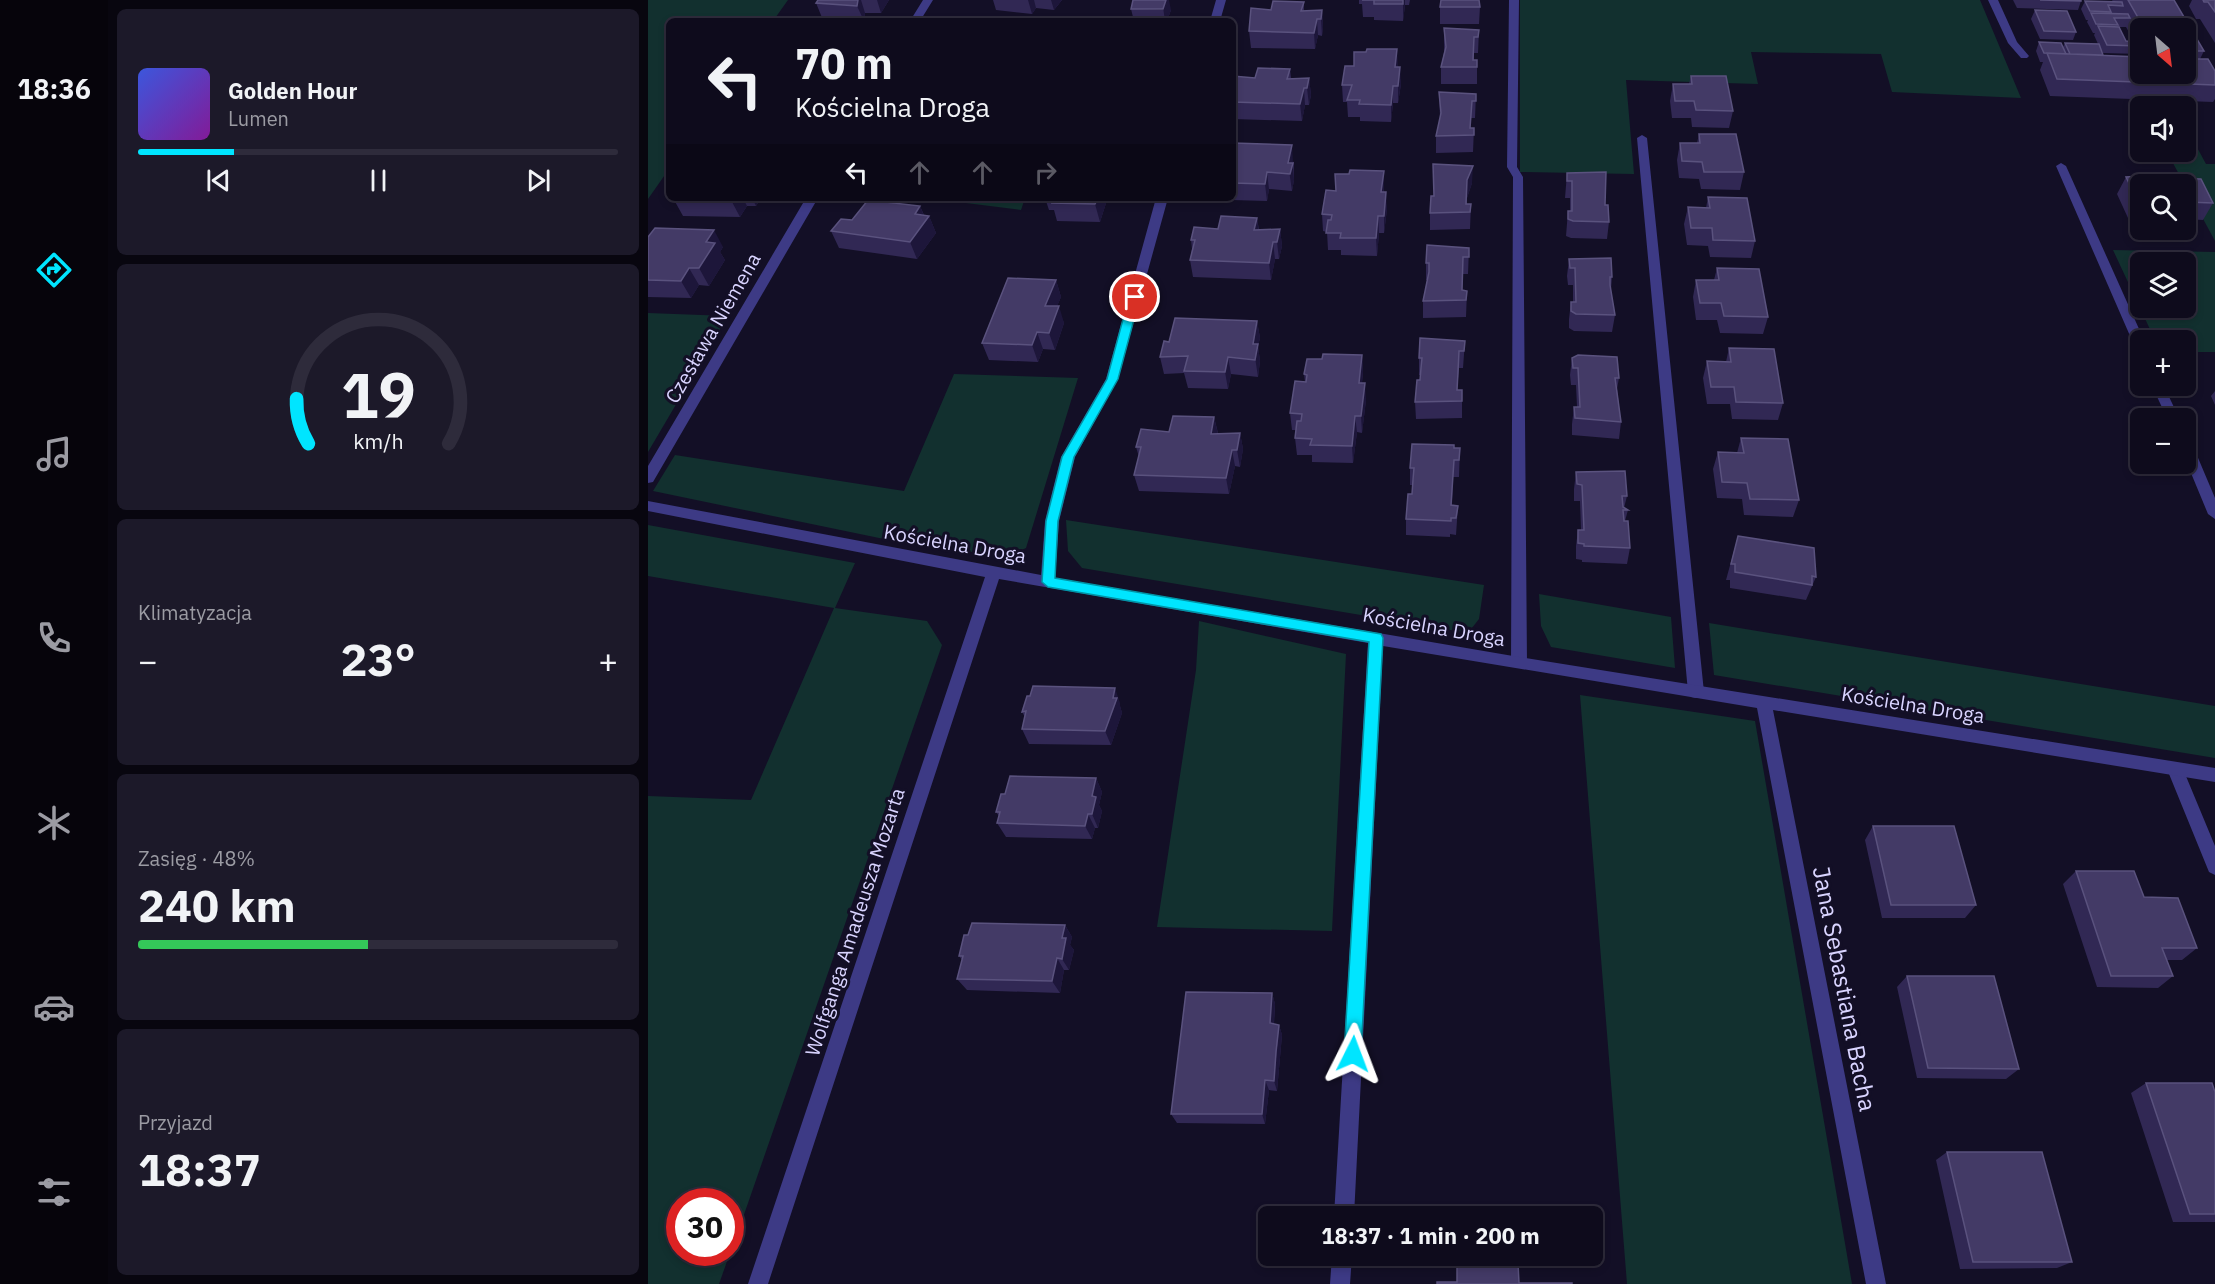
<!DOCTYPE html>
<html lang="pl">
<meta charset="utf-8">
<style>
body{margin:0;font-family:"IBM Plex Sans",sans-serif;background:#1c1929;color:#f1f3f6;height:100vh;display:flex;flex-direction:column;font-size:22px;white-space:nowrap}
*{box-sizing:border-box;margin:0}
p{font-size:20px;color:#9b9ba3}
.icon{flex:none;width:33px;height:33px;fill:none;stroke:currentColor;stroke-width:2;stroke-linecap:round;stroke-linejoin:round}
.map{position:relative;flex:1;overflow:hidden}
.sheet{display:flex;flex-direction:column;gap:9px;padding:9px;background:#08060f;width:540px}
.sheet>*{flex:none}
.banner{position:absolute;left:18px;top:18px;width:570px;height:183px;border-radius:9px;box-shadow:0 3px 9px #0003,0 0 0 2px #2e2b3b;background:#0e0b1c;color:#f1f3f6;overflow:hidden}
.needle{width:39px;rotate:152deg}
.tools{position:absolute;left:1482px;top:18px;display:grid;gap:12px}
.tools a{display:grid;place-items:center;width:66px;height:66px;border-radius:9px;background:#0e0b1c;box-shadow:0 3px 9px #0003,0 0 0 2px #2e2b3b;font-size:30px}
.speed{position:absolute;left:18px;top:1188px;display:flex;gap:12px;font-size:30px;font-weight:700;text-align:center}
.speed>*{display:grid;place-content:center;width:78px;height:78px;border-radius:50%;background:#0e0b1c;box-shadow:0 3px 9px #0003,0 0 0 2px #2e2b3b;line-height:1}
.speed .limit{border:9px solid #d22;background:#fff;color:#111}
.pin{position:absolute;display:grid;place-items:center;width:51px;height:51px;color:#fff;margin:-26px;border:3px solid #fff;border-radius:50%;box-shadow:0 2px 6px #0007}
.me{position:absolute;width:66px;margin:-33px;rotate:3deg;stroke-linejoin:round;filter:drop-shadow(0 0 4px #0008)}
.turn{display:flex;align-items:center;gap:21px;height:126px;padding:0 30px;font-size:27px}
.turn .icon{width:78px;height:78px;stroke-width:2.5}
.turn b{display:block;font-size:42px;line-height:51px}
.lanes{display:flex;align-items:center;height:57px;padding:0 30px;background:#0003;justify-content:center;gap:30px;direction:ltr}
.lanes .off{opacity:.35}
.big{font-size:45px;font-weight:700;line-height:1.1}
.sheet .card{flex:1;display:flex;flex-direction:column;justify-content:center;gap:9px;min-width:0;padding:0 21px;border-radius:9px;background:#1c1929}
.sheet .dial{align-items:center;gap:0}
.dial svg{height:156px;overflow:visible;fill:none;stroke:#2e2b3b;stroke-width:7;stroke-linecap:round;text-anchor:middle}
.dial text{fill:#f1f3f6;stroke:none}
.song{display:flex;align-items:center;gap:18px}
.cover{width:72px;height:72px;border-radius:9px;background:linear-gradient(135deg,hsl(230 70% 55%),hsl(290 70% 35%))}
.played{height:6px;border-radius:3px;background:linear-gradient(90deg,#00e5ff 20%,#2e2b3b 20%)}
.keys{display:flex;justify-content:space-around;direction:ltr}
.heat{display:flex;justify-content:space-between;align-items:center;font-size:33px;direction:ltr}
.charge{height:9px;border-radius:4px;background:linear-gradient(90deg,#34c759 48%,#2e2b3b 0)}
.trip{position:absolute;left:610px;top:1206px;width:345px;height:60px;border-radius:9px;background:#0e0b1c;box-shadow:0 3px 9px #0003,0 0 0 2px #2e2b3b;font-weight:700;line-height:60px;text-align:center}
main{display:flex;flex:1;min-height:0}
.dock{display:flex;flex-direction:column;width:108px;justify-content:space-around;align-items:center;background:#06040b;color:#9b9ba3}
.dock .icon{width:42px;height:42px}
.dock .current{color:#00e5ff}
.dock b{font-size:27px;color:#f1f3f6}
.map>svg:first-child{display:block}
</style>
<main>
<nav class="dock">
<b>18:36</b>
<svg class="icon current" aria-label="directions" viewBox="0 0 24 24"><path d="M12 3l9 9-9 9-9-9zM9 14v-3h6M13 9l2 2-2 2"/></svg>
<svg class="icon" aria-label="music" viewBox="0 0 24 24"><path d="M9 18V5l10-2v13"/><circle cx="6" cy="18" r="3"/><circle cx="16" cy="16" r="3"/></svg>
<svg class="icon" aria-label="phone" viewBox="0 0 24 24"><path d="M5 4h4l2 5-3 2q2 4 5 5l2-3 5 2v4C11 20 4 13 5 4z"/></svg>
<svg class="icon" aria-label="climate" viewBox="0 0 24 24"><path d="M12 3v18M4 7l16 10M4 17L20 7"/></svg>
<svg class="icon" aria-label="car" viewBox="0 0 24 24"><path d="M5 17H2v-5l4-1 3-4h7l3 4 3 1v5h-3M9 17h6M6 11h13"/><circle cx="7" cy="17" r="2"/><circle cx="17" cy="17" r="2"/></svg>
<svg class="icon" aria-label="filters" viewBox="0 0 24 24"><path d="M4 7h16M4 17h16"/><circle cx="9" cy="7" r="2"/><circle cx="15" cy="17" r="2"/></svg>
</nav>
<section class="sheet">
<div class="card">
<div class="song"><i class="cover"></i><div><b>Golden Hour</b><p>Lumen</p></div></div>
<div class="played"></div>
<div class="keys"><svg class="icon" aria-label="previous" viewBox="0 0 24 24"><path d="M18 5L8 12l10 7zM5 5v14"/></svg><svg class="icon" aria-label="pause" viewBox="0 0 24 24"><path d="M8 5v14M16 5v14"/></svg><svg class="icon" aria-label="next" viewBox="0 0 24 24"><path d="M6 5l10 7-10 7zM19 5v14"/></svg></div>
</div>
<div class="card dial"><svg viewBox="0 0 100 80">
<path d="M14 69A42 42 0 1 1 86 69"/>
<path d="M14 69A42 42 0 0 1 8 46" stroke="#00e5ff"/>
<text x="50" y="56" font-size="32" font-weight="700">19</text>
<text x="50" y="72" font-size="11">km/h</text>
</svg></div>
<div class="card"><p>Klimatyzacja</p>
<div class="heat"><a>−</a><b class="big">23°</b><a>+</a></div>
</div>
<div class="card"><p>Zasięg · 48%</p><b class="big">240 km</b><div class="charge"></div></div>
<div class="card"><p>Przyjazd</p><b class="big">18:37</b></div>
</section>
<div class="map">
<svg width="1567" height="1284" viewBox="0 0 1567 1284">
<rect width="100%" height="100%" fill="#130f26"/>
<path fill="#12302f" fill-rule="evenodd" d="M0,0H140L125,21H21V169L0,199Z
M872,0H1332L1373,98L1244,92L1233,54L1103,52L1110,84L978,80L986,174L872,172Z
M1538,140H1545L1558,164H1567V241L1519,152H1538Z
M278,198H377L373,210Z
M1465,250L1567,252V352H1538V340H1507ZM1492,262H1538V308H1492Z
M0,313L80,316L0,452Z
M306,374L430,378L378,548L358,557L236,539L5,491L27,455L256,491Z
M418,520L836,585L831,619L820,633L434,568L420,551Z
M0,525L207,563L187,608L279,621L294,645L83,1252L82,1202H32V1252L82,1253L71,1284H0V796L103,800L186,608L0,576Z
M891,594L1023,617L1027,668L903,647L893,626Z
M551,621L698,654L684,931L509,927L548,670Z
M1061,623L1567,706V758L1066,675Z
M932,695L1107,721L1204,1284H979Z"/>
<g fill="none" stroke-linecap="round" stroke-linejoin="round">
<path fill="#3d3a85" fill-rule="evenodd" d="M861,0H871L869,167L875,177L879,663L876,667H866L863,663L865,177L859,167Z
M994,135L999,138L1056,692L1053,697L1048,698L1043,697L1040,692L989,138Z
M1527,762L1533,764L1535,769L1567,846V875L1561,872L1519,769L1521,764Z"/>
<path fill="#3d3a85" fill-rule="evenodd" d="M275,0H285L272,21H262Z
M568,0H578L572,21H562Z
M1340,0H1350L1369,42L1381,56L1379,58H1373L1360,43Z
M1413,163L1418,166L1496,340H1492V349L1486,345L1408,166Z
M158,198H170L5,482L0,483V466Z
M508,198H520L470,379L427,457L411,521L407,578L871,657L1567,768V782L1125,710L1238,1284H1218L1109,708L735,646L706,1216H686L720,643L351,579L120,1284H100L337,577L0,511V501L393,575L397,521L413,457L458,379Z
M1504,386H1516L1531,418H1519Z
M1538,441L1545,446L1567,498V519L1560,514L1538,461Z
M684,1256H704L702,1284H682Z"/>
</g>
<path fill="#312854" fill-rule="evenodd" d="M170,0H241L233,13H217L216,21L175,20L168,3Z
M345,0H414L406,10L388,8L384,14L348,10Z
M711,0H762L761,5H757L755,21L726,20V17H715L714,4H711Z
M1365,0H1433V1L1430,10L1369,8Z
M1464,0H1526L1556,51L1552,59L1567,71V99L1565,102L1402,96L1392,70L1395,62H1392L1388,51L1391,42L1415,47L1417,43L1450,44L1446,35L1447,33H1445L1439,22L1440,20H1438L1433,9L1437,1L1465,2ZM1469,27H1478L1486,41H1478ZM1492,28H1538V74L1455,55L1451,46L1455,53L1492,54Z
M1544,0H1567V43L1552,19H1548L1541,6Z
M656,2V11L674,10L675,27L674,36L670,35L667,49L603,48L601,31L623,10Z
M792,7H832L831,24H792Z
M483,9L523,10L519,21H486Z
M1387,10L1428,32L1425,40L1392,39L1383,19Z
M796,28L831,30L830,53H826V60H829V84H793V67L796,52Z
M750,67L753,84L750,103H745L743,122L712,121V117H700L699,102H695L694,85Z
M642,69L643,78H661L663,95L661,105H657L654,121L585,119V78H607Z
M1043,76L1085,111L1081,128L1044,127L1043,118H1024L1022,101L1025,84H1041Z
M791,92L828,94L827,118H823L822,128H826L825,152L788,153V136L792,118Z
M1051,134L1096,172L1092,190L1053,189L1051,179L1031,178L1029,160L1032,143H1049Z
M585,143L646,162V180L644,191L621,189L619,201L584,200V198H585Z
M736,171V192L739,209L736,233H731L729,256L693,255V250H680L679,232L675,231L674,214L688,191L701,174Z
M919,173L957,205L961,222L959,239L923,238L918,236L920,211H922V198H917Z
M1514,175L1516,178L1553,179L1565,203L1555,220L1538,219V184H1492V218H1480L1469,194L1478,177Z
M824,183L819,198V204H823L822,229L782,230V213L786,196Z
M1060,197L1107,241L1103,258L1062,257L1060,246L1039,245L1036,224L1040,207L1058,208Z
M25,198H113L108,206H99L92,217L35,216Z
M397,198H459V200L452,222L409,221L406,210H401Z
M272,206L276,215L281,216L288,233L269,259L191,248L183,231L204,220Z
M609,218L611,230L632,229L634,246L631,259H627L623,280L545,277L542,260L544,249L543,240L570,229Z
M0,237L75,247L72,252L77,260L61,286L51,285L43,298L0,297Z
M821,248L820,274H815L814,290L819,291L818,317L775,318V301L779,280H778V263Z
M921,259L964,277L963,290L967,315L964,332L926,331L921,328V319L923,302H925V285H920L919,276Z
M1069,268L1120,317L1115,334L1072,333L1069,320H1048L1045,297L1048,280H1066Z
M408,280L413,297L409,306L416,323L407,350L395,349L390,362L341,360L334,343Z
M609,321L612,338L610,346L612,361L610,377L583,374L580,389L540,388L536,373L516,374L512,357L521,342Z
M817,341L815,368H811L809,390H814V418L768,419L767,402L773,375H771V358Z
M1081,348L1135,403L1130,420L1084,419L1082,404H1059L1055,378L1059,361L1078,362Z
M714,355L715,372L714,383L718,400L714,433L709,432L705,463L664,462V455H649L647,438L648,430H644L642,413L657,382L656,374L674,359Z
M924,358L971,378L969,389L973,422L971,439L924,435V424L926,407H929L928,385H923L922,375Z
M1567,391V405L1563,396Z
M566,417L570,433H592L595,449L592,467L587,466L581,494L491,491L486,475L491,457L488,447L521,432Z
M1093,438L1151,500L1145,517L1096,515L1094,499L1069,498L1065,469L1070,452L1089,453Z
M806,448H812L811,477H805L804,505L810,506L808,535L802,534V537L758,535V519L764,494L765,485H762V468Z
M928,472L979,496L976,508L980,510L977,521L982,548L979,564L934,562V560L928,559V546L930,530H933L932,501H926V489Z
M1090,536L1168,577L1158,600L1082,588V580H1078Z
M472,703V706L474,713L463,745L381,744L374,729L377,717L374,712Z
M448,778L454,792L451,805L454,811L450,828H447L444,839L358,837L349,823L351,816L348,812Z
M1225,826L1328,905L1317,918H1234L1217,840Z
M1428,871L1496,897L1549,948L1534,960H1519L1525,976L1510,988L1449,987L1415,884Z
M417,925L424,937L422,945L426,950L421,970H416L412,993L319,990L309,979L314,960L311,956Z
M1259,976L1371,1069L1358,1079L1269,1078L1249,987Z
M624,993L627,1004L626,1024L631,1025L634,1035L629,1091L621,1090L617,1124L529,1123L523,1114Z
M1498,1083L1567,1092V1222H1525L1483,1093Z
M1299,1152L1424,1262L1409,1268L1312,1269L1288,1160Z"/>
<path fill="#1d163a" d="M210,0H213L217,13L216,21L209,6Z
M229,0H241L233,13Z
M380,0H386L388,8L384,14Z
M403,0H414L406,10Z
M514,0H521L523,10L519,21H517Z
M755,0H757V5L755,21Z
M674,10L675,27L674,36L673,19Z
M669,19L670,35L667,49L666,33Z
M749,49L750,66L748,84L747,67Z
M752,67L753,84L750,103V86Z
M661,78L663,95L661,105L659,88Z
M745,86V103L743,122V105Z
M656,88L657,105L654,121L652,104Z
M644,145L646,180L644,191L640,163Z
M825,166L824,183L819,198V180Z
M736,171V188L734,209L733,192Z
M619,172L621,189L619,201L617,184Z
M738,192L739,209L736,233V216Z
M84,198H95L99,206L92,217L83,200Z
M104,198H113L108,206Z
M450,198H459V200L452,222L447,204Z
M272,206L278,221L281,216L288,233L269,259L262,242L267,214Z
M730,216L731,233L729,256L728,238Z
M609,218L611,235L606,230Z
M632,229L634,246L631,259L629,242Z
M66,230L75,247L72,252L77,260L61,286L51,268L58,242Z
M625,242L627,259L623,280L621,263Z
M41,268L51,285L43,298L33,281Z
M408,280L413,297L402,323L397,306Z
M411,306L416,323L407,350L401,333Z
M609,321L612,338L610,346L612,361L610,377L605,344Z
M389,332L395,349L390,362L384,345Z
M714,355L715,372L712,400L711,383Z
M580,357L583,374L580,389L577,372Z
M717,383L718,400L714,433L713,416Z
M707,416L709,432L705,463L704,446Z
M566,417L570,434H563Z
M592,433L595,449L592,467L589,450Z
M584,450L587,466L581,494L578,478Z
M467,688L472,703V706L474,713L463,745L457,731Z
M448,778L454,792L451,805L454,811L450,828L444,814V796Z
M440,814L447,828L444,839L437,826Z
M417,925L424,937L422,945L426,950L421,970L414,959V938Z
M409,958L416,970L412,993L404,981Z
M624,993L627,1004L625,1034L622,1023Z
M631,1025L634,1035L629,1091L626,1081Z
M617,1080L621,1090L617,1124L614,1114Z"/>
<path fill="#433a66" stroke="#5a527e" stroke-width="1.5" d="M170,0H210L209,6L168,3Z
M485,0H518L515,9H483Z
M714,0H755V4H726V0Z
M793,0H831L832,7H792Z
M1392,0H1433V1Z
M1480,0H1526L1556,51H1541L1545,59H1560L1567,71V85L1409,79L1399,53L1492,57V74H1538V28H1496Z
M1555,0H1567V12L1560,2H1556Z
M625,1L656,2L653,11L674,10L673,19H669L666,33L601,31L603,8L623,10Z
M1437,1L1474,2L1475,6L1460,5L1463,12L1442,11Z
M1387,10L1419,11L1428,32L1396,31Z
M1443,13L1480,14L1482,18H1466L1470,25L1448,24Z
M1450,26L1471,27L1478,41L1492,42V46L1459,45Z
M796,28L831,30L830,37H826L825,60H829V67H793L798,47Z
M1391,42L1413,43L1418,54L1396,53Z
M1417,43L1451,44L1455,55L1422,54Z
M719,49H749L747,67H752L750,86H745L743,105L711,104L712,100H699L704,85H694L697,66H706V52H718Z
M610,68L642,69L639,79L661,78L659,88H656L652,104L585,102V93L587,86H585V76L607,78Z
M1043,76H1078L1085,111L1048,110L1046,101H1027L1025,84H1044Z
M791,92L828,94V101H824L822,128H826V135L788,136L793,113Z
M1051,134H1088L1096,172H1056L1054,162L1034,161L1032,143H1052Z
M585,143L644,145L640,163H645L642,174L619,172L617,184L585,183Z
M785,164L825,166L819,180L818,204H823L822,212L782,213L783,196H786Z
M702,170L736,171L733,192H738L736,216H730L728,238H692L693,233H678L680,220H683L684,215L674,214L678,190L688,191L687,174H701Z
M958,172L957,205H960L961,222L925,221L920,219V211H924V181H919V173Z
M1514,175L1516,178L1553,179L1565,203L1538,202V184H1492V201L1489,200L1478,177Z
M1060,197L1099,198L1107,241L1065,240L1064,228H1043L1040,207L1062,208Z
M25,198H84L83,200Z
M406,198H450L447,204L404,203Z
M220,200L272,206L267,214L281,216L262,242L183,231L193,219L204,220Z
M573,216L609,218L606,230L632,229L629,242H625L621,263L542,260L547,240H543L546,227L570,229Z
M7,228L66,230L58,242L67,243L51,268H41L33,281L0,280V237Z
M779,245L821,248V257H815L814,290L819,291L818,300L775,301L781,272V263H778Z
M963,258L964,277H962V285L967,315L928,314L923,311V302H928L927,268H922L921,259Z
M1069,268L1111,269L1120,317L1076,316L1073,303H1052L1048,280H1071Z
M360,278L408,280L397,306H411L401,333L389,332L384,345L334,343Z
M527,318L609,321L605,344H610L607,360L580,357L577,372L536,371L540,356L512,357L516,341L521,342Z
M772,338L817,341L816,351H811L810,372L809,390H814V401L767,402L769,380H772L773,368L774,358H771Z
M1081,348L1126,349L1135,403L1088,402L1086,387H1063L1059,361L1083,362Z
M675,354L714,355L711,383H717L713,416H707L704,446L662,445L664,439L647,438L649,421H653L654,414L642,413L647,381L658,382L659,375L656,374L659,359H674Z
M930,355L969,357L971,378H967L973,422L927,418L926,407H932L930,368H925L924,358Z
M525,416L566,417L563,434L592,433L589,450H584L578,478L486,475L493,447H488L493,429L521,432Z
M1093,438L1140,439L1151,500L1102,499L1099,483L1074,482L1070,452L1096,453Z
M764,444L806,445V448H812L811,460H806L803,505L810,506L808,518H803V521L758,519L760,494H764L765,480L766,468H762Z
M977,471L979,496H974L975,507L980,510H975L976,521H980L982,548L936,546V544L930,543V530H936L934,485L929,484L928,472Z
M1090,536L1166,548L1168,577L1164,576V585L1087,572V564H1083Z
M385,686L467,688L465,698H469L457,731L374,729L378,711L374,712L379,696H382Z
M362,776L448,778L444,796L448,797L444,814H440L437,826L349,823L352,812H348L353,794H357Z
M1225,826H1306L1328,905H1243Z
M1428,871H1486L1496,897L1530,898L1549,948H1514L1525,976H1463Z
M324,923L417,925L414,938H418L414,959L409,958L404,981L309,979L315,956H311L316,935H320Z
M1259,976H1346L1371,1069L1280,1068Z
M538,992L624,993L622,1023L631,1025L628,1052L626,1081L617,1080L614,1114H523Z
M1498,1083H1564L1567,1092V1214H1542Z
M1299,1152H1394L1424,1262H1325Z
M809,1263H870L871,1283H924V1284H789V1282H809Z"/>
<path fill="#00e5ff" stroke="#0095a6" stroke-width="1.5" d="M487,293L492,297L470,379L426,457L410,521L407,578L733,634L735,638L713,1054L711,1060L705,1063L699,1060L696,1054L721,642L400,587L394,582L398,521L414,457L459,379L481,297Z"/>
<g text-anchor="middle" stroke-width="6" stroke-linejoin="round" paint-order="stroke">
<g font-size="20" fill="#d9d4ff" stroke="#130f26">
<text transform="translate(65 328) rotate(-60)" y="7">Czesława Niemena</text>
<text transform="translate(307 544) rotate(10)" y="7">Kościelna Droga</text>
<text transform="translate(786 627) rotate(10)" y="7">Kościelna Droga</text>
<text transform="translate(1265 705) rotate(9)" y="7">Kościelna Droga</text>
<text transform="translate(207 922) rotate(-72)" y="7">Wolfganga Amadeusza Mozarta</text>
</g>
<g font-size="24" fill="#d9d4ff" stroke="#130f26">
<text transform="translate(1196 989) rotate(79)" y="8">Jana Sebastiana Bacha</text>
</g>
</g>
</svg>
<div class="tools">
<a><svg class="needle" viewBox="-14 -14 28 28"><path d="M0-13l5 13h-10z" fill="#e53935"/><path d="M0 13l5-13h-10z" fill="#9b9ba3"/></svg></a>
<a><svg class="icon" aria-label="sound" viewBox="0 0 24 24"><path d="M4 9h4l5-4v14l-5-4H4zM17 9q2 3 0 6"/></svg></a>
<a><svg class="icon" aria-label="search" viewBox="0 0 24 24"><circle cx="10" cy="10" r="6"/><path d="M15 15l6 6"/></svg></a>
<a><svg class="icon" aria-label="layers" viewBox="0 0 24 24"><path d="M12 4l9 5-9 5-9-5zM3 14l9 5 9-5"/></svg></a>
<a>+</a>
<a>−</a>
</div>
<div class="speed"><div class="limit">30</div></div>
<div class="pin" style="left:487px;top:297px;background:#d93025"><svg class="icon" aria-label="arrive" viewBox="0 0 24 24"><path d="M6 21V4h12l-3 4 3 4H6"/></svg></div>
<svg class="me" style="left:705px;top:1054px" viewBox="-20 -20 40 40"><path d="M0-17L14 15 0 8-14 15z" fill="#00e5ff" stroke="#fff" stroke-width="4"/></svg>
<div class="trip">18:37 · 1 min · 200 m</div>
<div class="banner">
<div class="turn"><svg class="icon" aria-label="left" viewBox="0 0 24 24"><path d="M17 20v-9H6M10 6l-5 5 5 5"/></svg><div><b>70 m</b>Kościelna Droga</div></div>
<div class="lanes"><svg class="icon" aria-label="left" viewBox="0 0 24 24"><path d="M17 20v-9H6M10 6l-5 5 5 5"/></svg><svg class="icon off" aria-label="ahead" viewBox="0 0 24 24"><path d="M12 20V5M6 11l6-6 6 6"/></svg><svg class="icon off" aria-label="ahead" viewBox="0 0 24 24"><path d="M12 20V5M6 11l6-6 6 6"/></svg><svg class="icon off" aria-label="right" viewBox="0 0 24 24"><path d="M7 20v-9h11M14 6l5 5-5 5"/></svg></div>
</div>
</div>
</main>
